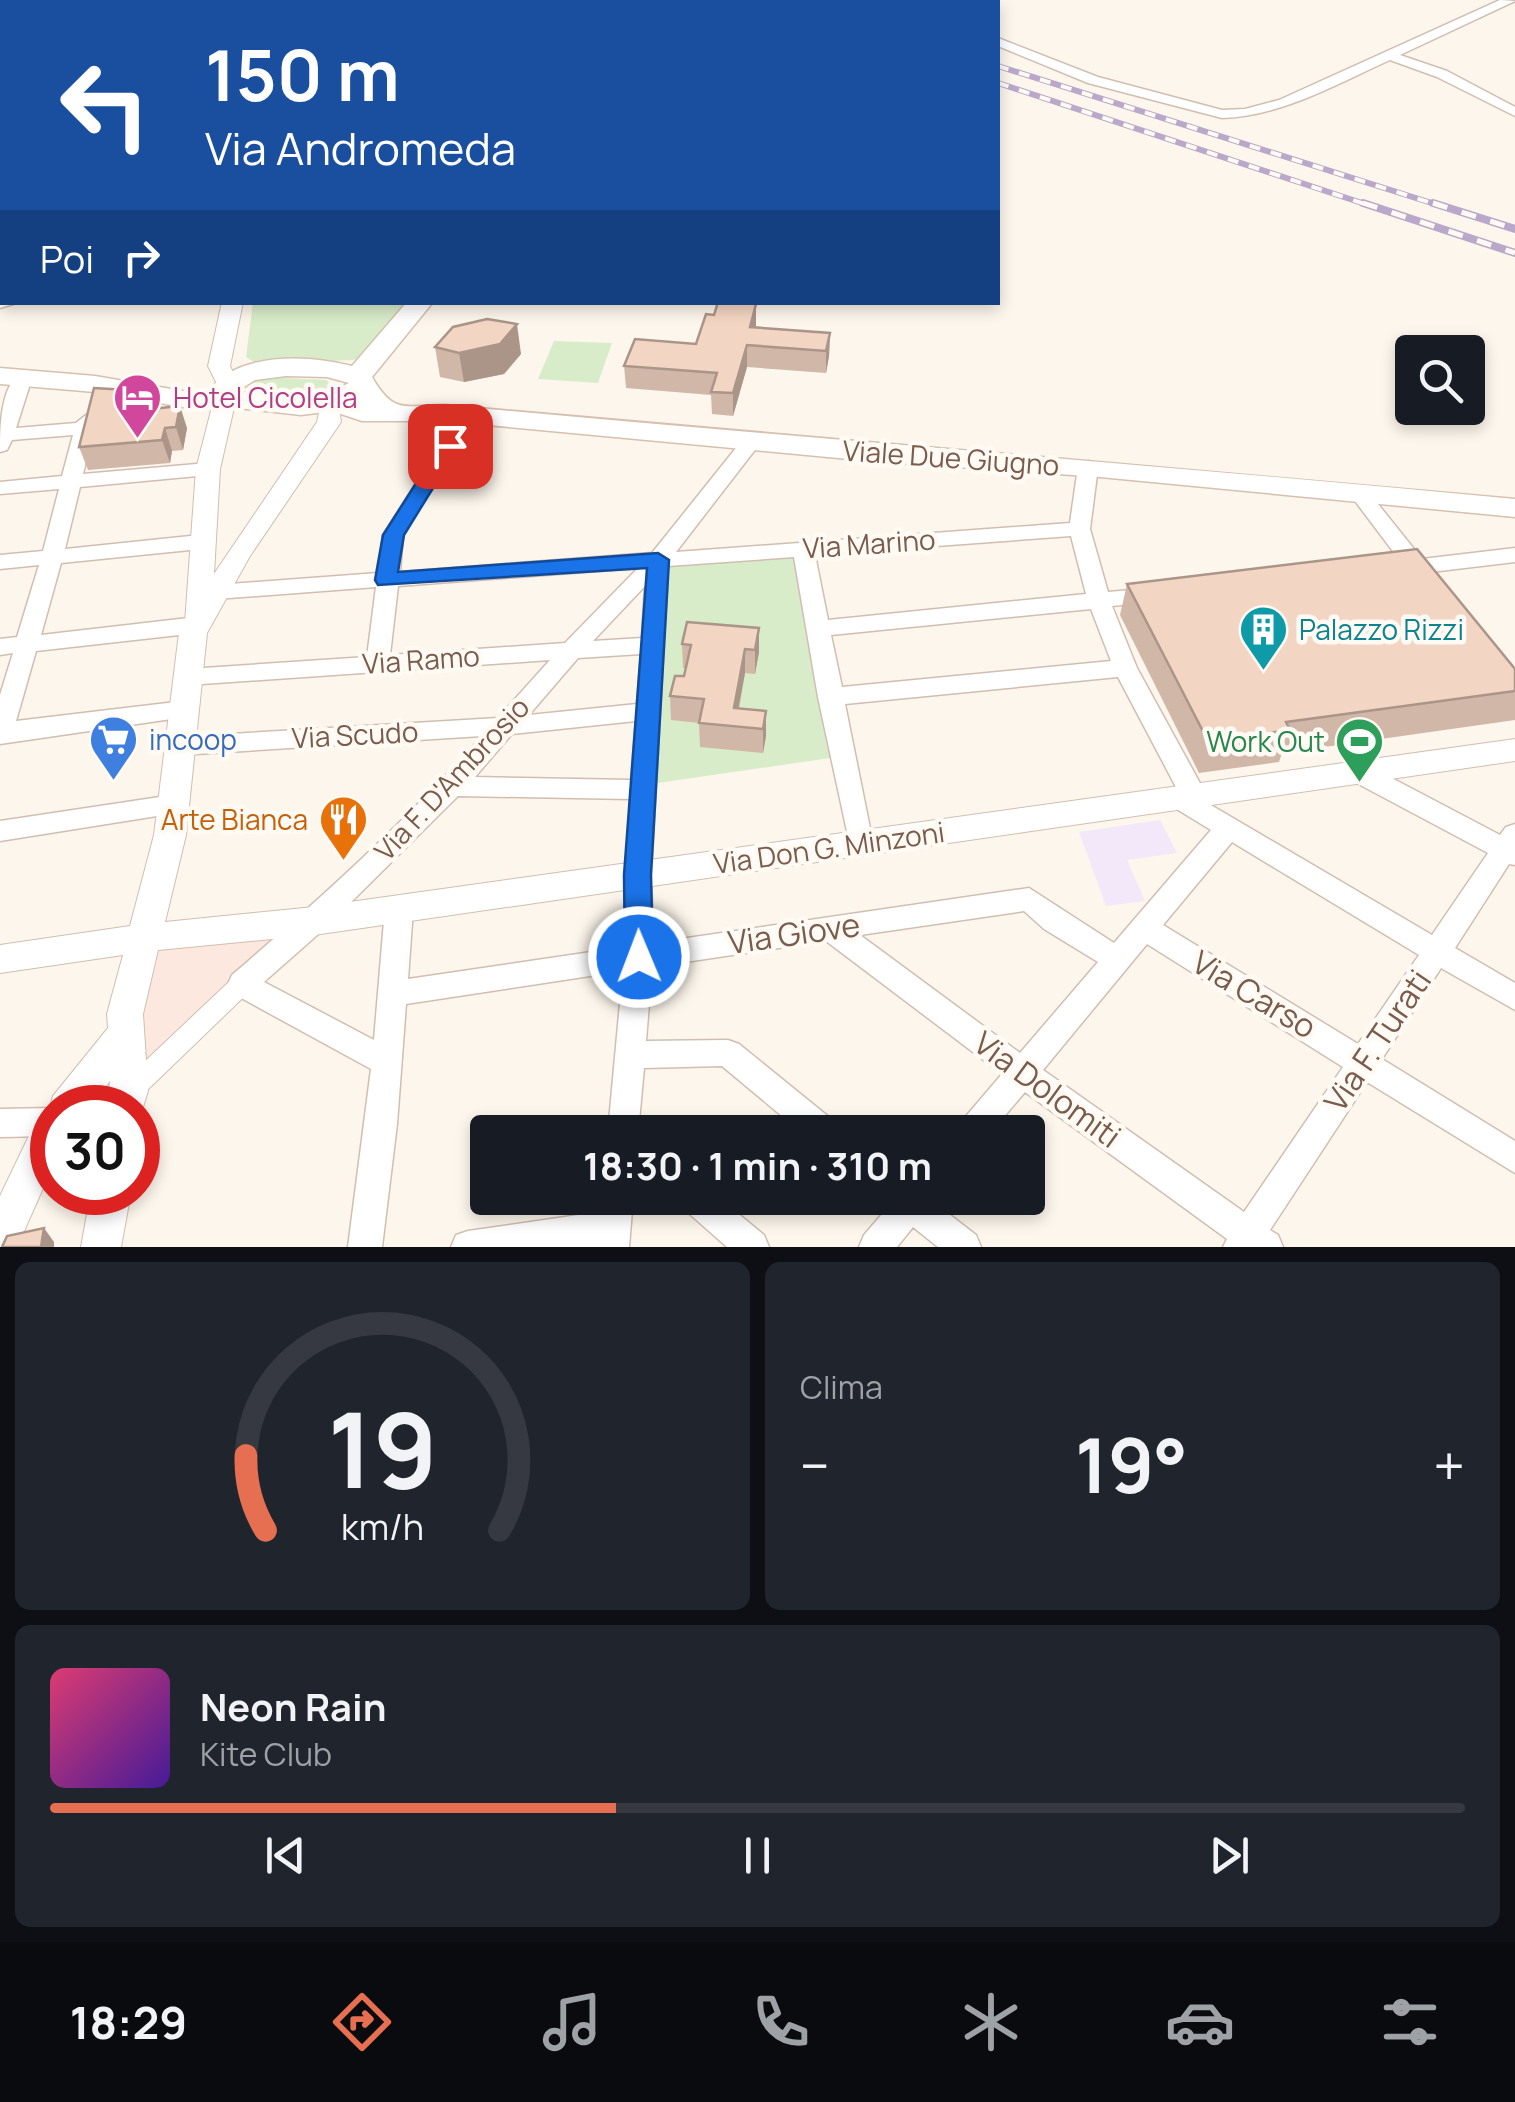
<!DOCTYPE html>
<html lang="it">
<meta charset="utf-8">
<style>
body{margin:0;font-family:Manrope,sans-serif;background:#20242c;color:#f1f3f6;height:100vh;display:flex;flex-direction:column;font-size:38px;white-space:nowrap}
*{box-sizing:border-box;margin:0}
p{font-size:32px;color:#9ea1a6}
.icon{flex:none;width:55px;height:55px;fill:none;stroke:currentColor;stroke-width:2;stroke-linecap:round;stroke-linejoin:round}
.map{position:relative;height:1247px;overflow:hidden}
.sheet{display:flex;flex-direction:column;gap:15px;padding:15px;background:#0d0f14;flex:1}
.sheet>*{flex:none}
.hud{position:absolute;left:0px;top:0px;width:1000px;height:305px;box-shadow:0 5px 15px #0003;background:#1a4fa0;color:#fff;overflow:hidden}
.tools{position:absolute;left:1395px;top:335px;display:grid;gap:20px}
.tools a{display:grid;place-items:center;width:90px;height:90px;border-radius:10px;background:#171b24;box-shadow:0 5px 15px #0003;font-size:50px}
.speed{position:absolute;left:30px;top:1085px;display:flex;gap:20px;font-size:50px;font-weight:700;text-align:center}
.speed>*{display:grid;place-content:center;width:130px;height:130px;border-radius:50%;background:#171b24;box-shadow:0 5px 15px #0003;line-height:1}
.speed .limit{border:15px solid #d22;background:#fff;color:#111}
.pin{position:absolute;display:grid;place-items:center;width:85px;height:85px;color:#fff;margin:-42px;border-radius:20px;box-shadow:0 5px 15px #0006}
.me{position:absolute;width:110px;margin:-55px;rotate:359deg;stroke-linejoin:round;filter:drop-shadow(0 0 8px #0008)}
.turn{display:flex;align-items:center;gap:35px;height:210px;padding:0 40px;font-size:45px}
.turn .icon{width:130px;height:130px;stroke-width:2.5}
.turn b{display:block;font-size:70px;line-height:85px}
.then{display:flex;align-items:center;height:95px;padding:0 40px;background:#0003;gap:20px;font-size:38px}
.big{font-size:75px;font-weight:700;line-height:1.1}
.sheet .widget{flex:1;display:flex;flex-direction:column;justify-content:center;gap:15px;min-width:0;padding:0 35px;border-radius:15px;background:#20242c}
.sheet .dial{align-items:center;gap:0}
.dial svg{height:260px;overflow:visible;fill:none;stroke:#363941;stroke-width:7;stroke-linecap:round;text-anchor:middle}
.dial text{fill:#f1f3f6;stroke:none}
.song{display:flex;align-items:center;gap:30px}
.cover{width:120px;height:120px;border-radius:15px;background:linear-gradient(135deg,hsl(340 70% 55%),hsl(260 70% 35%))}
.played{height:10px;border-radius:5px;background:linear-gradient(90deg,#e76f51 40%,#363941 40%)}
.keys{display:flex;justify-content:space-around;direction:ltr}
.heat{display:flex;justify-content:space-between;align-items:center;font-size:55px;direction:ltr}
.sheet .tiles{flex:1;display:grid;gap:15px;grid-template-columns:1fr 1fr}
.widget:last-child{grid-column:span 2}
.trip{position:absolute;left:470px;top:1115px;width:575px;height:100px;border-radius:10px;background:#171b24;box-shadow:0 5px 15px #0003;font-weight:700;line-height:100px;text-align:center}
.tab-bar{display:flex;height:160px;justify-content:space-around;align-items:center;background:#090b0e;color:#9ea1a6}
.tab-bar .icon{width:70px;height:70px}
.tab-bar .selected{color:#e76f51}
.tab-bar b{font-size:45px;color:#f1f3f6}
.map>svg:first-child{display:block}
</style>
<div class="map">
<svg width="1515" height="1247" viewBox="0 0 1515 1247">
<rect width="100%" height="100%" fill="#fdf6ec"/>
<path fill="#fde8e0" d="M297,931L223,993L132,1072L146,942Z"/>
<path fill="#f3e8fa" d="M1160,820L1177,853L1127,860L1145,901L1106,906L1079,832Z"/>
<path fill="#d8ecc9" d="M253,303H410L368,355L353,360L257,364L246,357Z
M554,341L612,343L598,383L538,379Z
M263,377L326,380L334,387L319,395L252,392L246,389L249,381Z
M800,551L837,757L651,784L664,646L663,563Z"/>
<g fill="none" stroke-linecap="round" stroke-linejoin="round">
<defs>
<path id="pedestrian" d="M242,975L250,977L253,984L250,991L138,1099L130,1102L122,1099L118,1091L122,1083L234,977Z"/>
<path id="minor" d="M55,0H78L79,1L57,2Z
M232,0H244V2H232Z
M1500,0L1515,1L1400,55L1447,71L1515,107V116L1437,77L1390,60C1336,84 1283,116 1222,118L1088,83L998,46V38L1098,77L1222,110L1245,109L1279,100Z
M2,27V35L0,36V28Z
M0,78H2V86H0Z
M0,227H2V237H0Z
M0,253H2V263H0Z
M0,298L2,302H20L0,308Z
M23,372L32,378L16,428L76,423L86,415L96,421L83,474L208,463L218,469L208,475L80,487L65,549L200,535L211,542L200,549L61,563L41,635L197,617L208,625L197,633L36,651L16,721L184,701L192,704L196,710L192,716L0,744V695L13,653L0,655V639L17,637L39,565L0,569V555L43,551L59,489L0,494V482L62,476L73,435L12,440L7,450L0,452C0,429 0,383 23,372Z
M468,410L477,416L403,535L400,572L652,553L744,438L751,436L761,442L676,552L1070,523L1078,467L1088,461L1095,463L1098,467L1090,529L1108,592L1154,588L1165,595L1154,602L1112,606L1137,668L1207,796L1204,801L1432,935L1488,853L1349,779L1345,772L1349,765H1367L1500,835L1506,827L1515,824V865L1509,864L1455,948L1515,983V1010L1441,968L1382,1059L1515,1141V1173L1367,1082L1270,1230L1278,1235L1283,1247H1223L1227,1239L1025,1092L991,1132H957L961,1122L1002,1074L826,941L652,967L646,1041L728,1040L739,1044L835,1122L839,1132H801L722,1066L644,1068L638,1132H608L623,971L406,1004L397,1124L382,1247H348L371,1069L232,993L228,984L232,975C319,900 405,822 482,736L180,755L171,752L168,746L171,740L180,737L498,718L550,660L188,685L176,677L188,669L367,657L376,587L216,599L205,592L216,585L378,573L383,535L459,416ZM1071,536L1086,594L828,620L815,555ZM794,557L818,697L851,850L860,853L869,850L873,843L845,704L1118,677L1177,789L1170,791L1166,798L1170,805L1211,830L1114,943L1029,888L653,943L651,875L668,566ZM638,568L565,643L390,655L398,586ZM645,586L642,638L593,641ZM1091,609L1111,661L842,687L831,635ZM641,654L637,704L529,715L578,658ZM636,721L631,780L475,777L512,734ZM458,796L630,799L625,947L408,979L413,909L409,901L399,898L389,901L385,909L374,1040L264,982L324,929ZM1232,842L1419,955L1358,1044L1163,925ZM1024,911L1044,929L1098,962L1020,1053L860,935ZM1147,944L1343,1067L1244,1212L1043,1070Z
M1359,487L1366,489L1422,559L1515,548V562L1431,572L1429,578L1421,580L1396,573L1393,568L1401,562L1349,493Z
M173,795L182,798L186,805L182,812L0,841V821Z
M52,1108V1136L0,1137V1109Z
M601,1198H633L629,1247H451L456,1235L468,1231L599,1212Z
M679,1198H719L764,1235L769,1247H727L684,1209Z
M886,1198H933L932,1201L976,1235L981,1247H938L913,1227L897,1247H859L864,1235L889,1206Z"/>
<path id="tertiary" d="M222,302H243L230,366L238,383L227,390L219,388L208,366Z
M225,392L236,399L220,469L214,574L317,422L322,399H338L341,422L250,556L207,633L186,835L165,922L314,907L1515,739V761L314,935L158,950L143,1014L148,1091L139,1120L138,1108H107L110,1081L89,1108H52V1168L17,1247H0V1196L39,1115L49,1111L53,1096L108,1028L107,1014L123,955L0,973V945L130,926L154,835L179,633L185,623L196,469L214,399Z
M91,1192H131L121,1247H81Z"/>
<path id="secondary" d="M407,302H433L372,377C394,415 404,405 445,405C802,438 1158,465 1515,499V517L1100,477L859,460L445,421H362L332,411L301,415L220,406L189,408L95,392L0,384V368L95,376L189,392L209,391C238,351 309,355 352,366ZM286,376L327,377L349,383L319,397L236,392L255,380Z"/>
</defs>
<use href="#pedestrian" stroke="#d1beb0" stroke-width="2"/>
<use href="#minor" stroke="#d1beb0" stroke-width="3"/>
<use href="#tertiary" stroke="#d1beb0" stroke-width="2"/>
<use href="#secondary" stroke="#d6c0b0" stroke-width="3"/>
<use href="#pedestrian" fill="#fff" fill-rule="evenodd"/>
<use href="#minor" fill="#fff" fill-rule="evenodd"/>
<use href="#tertiary" fill="#fff" fill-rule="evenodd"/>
<use href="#secondary" fill="#fff" fill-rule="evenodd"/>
<defs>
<path id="rail-far1" d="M743,0L751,2
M769,0L777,2
M998,66L1441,206
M998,83L1371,206"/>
<path id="rail" d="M1363,203L1515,253
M1433,203L1515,229"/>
</defs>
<use href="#rail-far1" stroke="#b9a8c9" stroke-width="6"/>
<use href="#rail" stroke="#b9a8c9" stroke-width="8"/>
<use href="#rail-far1" stroke="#fffaf3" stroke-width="4" stroke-dasharray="11" stroke-linecap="butt"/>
<use href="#rail" stroke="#fffaf3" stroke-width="5" stroke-dasharray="15" stroke-linecap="butt"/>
</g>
<path fill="#d1b7a8" d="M830,333L829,356L826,373L747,367L733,416L712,414L711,395L626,388L624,366L696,344Z
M435,347L521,354L504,374L464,382L440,377Z
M151,409L187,428L183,450L172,451L170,463L88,470L79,447Z
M1127,584L1515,669V720L1282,753L1279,762L1199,773L1120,615Z
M687,622L759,652L755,674L745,673L739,709L766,711V736L763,753L700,747L699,723L671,720L670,696L684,676L686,668H683L682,644Z"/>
<path fill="#aa9588" d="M756,304V326L751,345L750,327Z
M517,324L521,354L504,374L464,382L459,353Z
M830,333L829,356L826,373V351Z
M747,345V367L733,416V393Z
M145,391L153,414L141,410Z
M180,406L187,428L183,450L176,427Z
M165,428L172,451L170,463L162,440Z
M759,628V652L755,674V650Z
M745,649V673L735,726L734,708Z
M766,711V736L763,753V729Z
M44,1228L54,1242V1247H41Z"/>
<path fill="#f3d5c3" stroke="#aa9588" stroke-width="2.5" d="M372,0H533L532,2H370Z
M718,302L756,304L750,327L830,333L826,351L747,345L733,393L711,392L717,373L624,366L635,339L696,344L706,314L714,315Z
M487,319L517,324L500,344L459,353L435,347L453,327Z
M94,388L145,391L141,410L180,406L176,427L165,428L162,440L79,447Z
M1417,549L1515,669V691L1286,722L1290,730L1208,741L1127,584Z
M687,622L759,628L755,650L745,649L734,708L766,711L763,729L699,723L704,699L670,696L675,676H684L691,645L682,644Z
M44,1228L41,1247H2L7,1236Z"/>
<path fill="#1a73e8" stroke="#114b97" stroke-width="2.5" d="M450,440L459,446L404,535L398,572L658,553L669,560L651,875L653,957L649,965L639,969L629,965L625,957L624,875L647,568L378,585L375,580L383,535L443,441Z"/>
<defs>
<symbol id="hotel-pin" viewBox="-11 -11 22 30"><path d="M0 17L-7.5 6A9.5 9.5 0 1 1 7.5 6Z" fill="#d1479c" stroke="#fffaf3"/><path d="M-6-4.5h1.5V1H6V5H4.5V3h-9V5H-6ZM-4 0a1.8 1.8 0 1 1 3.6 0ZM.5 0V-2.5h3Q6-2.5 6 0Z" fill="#fff"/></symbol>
<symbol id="building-pin" viewBox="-11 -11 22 30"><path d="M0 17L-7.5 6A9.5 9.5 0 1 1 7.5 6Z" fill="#0f9aa8" stroke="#fffaf3"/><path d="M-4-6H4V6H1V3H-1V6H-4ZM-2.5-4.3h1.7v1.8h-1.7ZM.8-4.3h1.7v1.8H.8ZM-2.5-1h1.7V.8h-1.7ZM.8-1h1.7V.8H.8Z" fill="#fff"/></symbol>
<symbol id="supermarket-pin" viewBox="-11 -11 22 30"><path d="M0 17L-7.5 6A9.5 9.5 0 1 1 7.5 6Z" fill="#3f7fe0" stroke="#fffaf3"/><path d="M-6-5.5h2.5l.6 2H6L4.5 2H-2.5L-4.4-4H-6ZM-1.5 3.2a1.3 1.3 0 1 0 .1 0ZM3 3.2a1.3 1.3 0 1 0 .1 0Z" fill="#fff"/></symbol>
<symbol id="stadium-pin" viewBox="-11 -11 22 30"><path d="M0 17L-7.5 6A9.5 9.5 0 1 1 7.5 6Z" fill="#2e9e5b" stroke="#fffaf3"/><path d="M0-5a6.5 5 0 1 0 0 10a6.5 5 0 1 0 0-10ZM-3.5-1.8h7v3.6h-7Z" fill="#fff"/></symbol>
<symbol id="restaurant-pin" viewBox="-11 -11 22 30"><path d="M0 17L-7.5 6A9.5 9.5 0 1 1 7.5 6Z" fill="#e8710a" stroke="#fffaf3"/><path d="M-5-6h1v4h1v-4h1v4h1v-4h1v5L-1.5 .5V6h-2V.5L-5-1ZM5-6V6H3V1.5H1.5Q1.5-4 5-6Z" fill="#fff"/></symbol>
</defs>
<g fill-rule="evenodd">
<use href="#hotel-pin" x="110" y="370" width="55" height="75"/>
<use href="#building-pin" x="1236" y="602" width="55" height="75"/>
<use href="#supermarket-pin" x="86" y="712" width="55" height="75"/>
<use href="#stadium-pin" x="1332" y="714" width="55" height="75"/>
<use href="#restaurant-pin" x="316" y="792" width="55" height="75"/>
</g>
<g text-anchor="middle" stroke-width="9" stroke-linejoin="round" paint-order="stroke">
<g font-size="28" fill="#b23c85" stroke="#fffaf3" text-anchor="start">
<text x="173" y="408">Hotel Cicolella</text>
</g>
<g font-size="28" fill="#7a5c4d" stroke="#fffaf3">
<text transform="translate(951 458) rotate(4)" y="10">Viale Due Giugno</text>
<text transform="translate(869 544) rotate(-4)" y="10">Via Marino</text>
<text transform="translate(421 660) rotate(-4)" y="10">Via Ramo</text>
<text transform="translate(355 735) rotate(-3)" y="10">Via Scudo</text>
<text transform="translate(452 779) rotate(-47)" y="10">Via F. D'Ambrosio</text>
<text transform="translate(829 848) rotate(-8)" y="10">Via Don G. Minzoni</text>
</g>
<g font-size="28" fill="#0d838f" stroke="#fffaf3" text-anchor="start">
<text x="1299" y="640">Palazzo Rizzi</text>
</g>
<g font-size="28" fill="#366cbe" stroke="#fffaf3" text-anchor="start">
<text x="149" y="750">incoop</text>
</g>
<g font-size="28" fill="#27864d" stroke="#fffaf3" text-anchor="end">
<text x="1325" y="752">Work Out</text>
</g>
<g font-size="28" fill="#c56008" stroke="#fffaf3" text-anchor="end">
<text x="308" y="830">Arte Bianca</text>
</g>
<g font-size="32" fill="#7a5c4d" stroke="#fffaf3">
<text transform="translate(794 934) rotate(-8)" y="11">Via Giove</text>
<text transform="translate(1254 995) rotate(31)" y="11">Via Carso</text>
<text transform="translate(1378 1041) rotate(-56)" y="11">Via F. Turati</text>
<text transform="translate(1047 1090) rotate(36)" y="11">Via Dolomiti</text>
</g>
</g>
</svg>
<div class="tools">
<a><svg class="icon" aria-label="search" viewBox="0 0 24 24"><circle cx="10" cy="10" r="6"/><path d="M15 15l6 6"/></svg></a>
</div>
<div class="speed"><div class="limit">30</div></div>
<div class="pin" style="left:450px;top:446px;background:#d93025"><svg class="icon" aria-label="arrive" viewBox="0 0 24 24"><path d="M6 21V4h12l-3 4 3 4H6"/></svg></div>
<svg class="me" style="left:639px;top:957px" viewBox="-20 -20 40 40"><circle r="17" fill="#1a73e8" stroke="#fff" stroke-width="3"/><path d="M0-11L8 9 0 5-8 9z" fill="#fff"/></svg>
<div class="trip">18:30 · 1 min · 310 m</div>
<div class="hud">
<div class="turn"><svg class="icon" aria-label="left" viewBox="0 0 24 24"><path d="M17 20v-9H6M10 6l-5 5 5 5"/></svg><div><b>150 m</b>Via Andromeda</div></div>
<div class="then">Poi<svg class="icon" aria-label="right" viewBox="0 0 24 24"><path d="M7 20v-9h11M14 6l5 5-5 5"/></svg></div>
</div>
</div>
<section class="sheet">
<div class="tiles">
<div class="widget dial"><svg viewBox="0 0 100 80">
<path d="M14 69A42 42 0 1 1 86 69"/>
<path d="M14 69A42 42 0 0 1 8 46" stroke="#e76f51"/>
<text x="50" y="56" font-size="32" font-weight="700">19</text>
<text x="50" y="72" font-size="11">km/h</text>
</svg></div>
<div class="widget"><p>Clima</p>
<div class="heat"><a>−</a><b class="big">19°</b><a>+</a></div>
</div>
<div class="widget">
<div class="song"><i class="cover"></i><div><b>Neon Rain</b><p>Kite Club</p></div></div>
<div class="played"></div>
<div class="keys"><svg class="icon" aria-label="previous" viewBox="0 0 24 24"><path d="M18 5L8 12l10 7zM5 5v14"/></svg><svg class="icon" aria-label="pause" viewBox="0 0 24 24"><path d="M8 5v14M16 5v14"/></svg><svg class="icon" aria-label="next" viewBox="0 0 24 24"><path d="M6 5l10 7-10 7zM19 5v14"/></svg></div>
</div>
</div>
</section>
<nav class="tab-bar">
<b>18:29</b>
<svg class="icon selected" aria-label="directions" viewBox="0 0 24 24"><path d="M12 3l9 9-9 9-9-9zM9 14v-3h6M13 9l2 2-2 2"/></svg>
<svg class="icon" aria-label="music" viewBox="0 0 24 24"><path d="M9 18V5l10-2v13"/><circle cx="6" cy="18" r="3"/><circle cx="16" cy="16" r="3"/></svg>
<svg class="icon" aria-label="phone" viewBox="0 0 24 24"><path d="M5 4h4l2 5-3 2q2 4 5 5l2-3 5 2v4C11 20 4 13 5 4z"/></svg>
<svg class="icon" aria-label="climate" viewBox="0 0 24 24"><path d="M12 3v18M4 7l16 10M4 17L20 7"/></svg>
<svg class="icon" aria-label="car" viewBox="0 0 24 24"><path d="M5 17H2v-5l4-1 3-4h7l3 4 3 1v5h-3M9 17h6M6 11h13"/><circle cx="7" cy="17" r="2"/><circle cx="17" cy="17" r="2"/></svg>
<svg class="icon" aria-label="filters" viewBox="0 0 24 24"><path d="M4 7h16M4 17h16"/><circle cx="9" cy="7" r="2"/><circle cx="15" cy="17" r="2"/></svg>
</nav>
